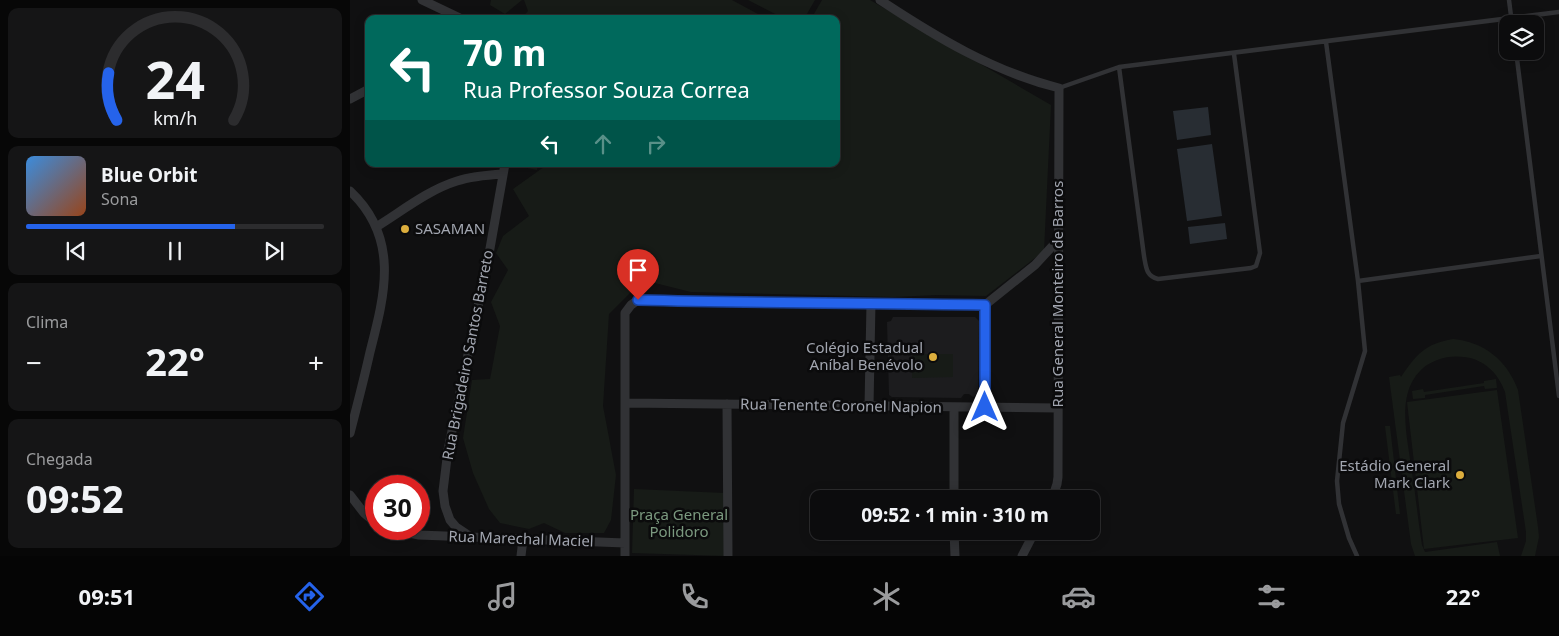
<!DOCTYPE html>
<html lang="pt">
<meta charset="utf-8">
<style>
body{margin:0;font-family:"Noto Sans",sans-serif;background:#151516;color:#f1f3f6;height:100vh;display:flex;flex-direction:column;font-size:19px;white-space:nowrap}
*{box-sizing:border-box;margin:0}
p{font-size:16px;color:#9a9b9d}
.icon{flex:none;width:28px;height:28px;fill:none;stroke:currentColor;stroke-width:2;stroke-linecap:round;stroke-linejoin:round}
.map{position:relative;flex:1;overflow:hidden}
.sheet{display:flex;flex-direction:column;gap:8px;padding:8px;background:#070707;width:350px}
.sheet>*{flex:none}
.guide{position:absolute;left:15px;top:15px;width:475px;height:152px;border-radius:10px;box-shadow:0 2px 12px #0003,0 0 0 1px #2c2c2e;background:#00695c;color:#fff;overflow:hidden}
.controls{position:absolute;left:1149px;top:15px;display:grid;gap:10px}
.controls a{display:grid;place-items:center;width:45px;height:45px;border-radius:10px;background:#0c0c0d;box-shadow:0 2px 12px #0003,0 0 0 1px #2c2c2e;font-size:25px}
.speed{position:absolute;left:15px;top:475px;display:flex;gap:10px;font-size:25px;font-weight:700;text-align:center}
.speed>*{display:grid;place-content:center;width:65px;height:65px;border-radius:50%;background:#0c0c0d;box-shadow:0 2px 12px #0003,0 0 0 1px #2c2c2e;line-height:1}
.speed .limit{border:8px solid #d22;background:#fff;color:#111}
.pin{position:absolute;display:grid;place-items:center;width:42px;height:42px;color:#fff;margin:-51px -21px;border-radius:50% 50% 50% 0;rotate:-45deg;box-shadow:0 0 5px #0007}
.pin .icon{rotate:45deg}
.me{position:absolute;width:55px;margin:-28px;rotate:0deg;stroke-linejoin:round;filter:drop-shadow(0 0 4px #0008)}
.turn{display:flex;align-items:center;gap:18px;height:105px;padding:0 15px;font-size:22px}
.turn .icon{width:65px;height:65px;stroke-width:2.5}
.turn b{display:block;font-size:35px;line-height:42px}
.lanes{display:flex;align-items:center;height:48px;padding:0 15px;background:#0003;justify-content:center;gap:25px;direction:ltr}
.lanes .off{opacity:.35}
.big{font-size:38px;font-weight:700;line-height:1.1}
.sheet .tile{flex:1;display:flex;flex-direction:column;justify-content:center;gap:8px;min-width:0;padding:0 18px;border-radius:10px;background:#151516}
.sheet .dial{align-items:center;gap:0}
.dial svg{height:130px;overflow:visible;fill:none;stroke:#2c2c2e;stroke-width:7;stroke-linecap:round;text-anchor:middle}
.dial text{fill:#f1f3f6;stroke:none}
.song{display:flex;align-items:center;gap:15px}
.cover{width:60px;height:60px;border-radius:8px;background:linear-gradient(135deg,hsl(210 70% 55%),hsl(20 70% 35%))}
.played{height:5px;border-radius:2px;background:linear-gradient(90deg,#2563eb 70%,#2c2c2e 70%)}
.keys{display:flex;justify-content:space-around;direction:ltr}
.heat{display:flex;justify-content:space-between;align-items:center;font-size:28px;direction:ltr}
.trip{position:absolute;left:460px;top:490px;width:290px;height:50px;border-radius:10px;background:#0c0c0d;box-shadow:0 2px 12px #0003,0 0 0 1px #2c2c2e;font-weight:700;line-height:50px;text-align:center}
.tabs{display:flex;height:80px;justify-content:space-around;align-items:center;background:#050505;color:#9a9b9d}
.tabs .icon{width:35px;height:35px}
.tabs .on{color:#2563eb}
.tabs b{font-size:22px;color:#f1f3f6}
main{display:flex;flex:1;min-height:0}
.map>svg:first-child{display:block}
</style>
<main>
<section class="sheet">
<div class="tile dial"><svg viewBox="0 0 100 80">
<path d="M14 69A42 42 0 1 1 86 69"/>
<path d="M14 69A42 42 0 0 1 9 40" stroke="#2563eb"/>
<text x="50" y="56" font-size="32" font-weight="700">24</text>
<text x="50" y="72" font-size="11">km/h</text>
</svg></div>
<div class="tile">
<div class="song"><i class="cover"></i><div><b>Blue Orbit</b><p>Sona</p></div></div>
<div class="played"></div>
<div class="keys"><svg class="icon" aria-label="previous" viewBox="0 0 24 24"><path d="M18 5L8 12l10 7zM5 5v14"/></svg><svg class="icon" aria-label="pause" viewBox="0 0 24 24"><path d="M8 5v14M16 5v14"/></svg><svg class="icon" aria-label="next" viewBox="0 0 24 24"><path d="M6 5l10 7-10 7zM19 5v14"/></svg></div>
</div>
<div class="tile"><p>Clima</p>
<div class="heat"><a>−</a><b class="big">22°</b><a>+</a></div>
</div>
<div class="tile"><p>Chegada</p><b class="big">09:52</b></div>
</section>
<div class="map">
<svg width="1209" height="556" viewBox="0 0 1209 556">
<rect width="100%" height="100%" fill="#101011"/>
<path fill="#1c1c1e" d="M543,317H625L629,321L628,395L623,397L619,394H614L611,398L542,397L539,395L537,322L541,321Z"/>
<path fill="#171b17" d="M141,0H172L155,14L140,5Z
M174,0H382L417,19H171L178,11Z
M398,0H465L454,19H435Z
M472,0H520L701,105L694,251L636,296L587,295L544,297L341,292L293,280L259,314L253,406L266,475L261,520L254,533H215L194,523L179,529L150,523L139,509L123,473L113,438L122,380L140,379L150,326L141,302L158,270L146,253L153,236L179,216L163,189L198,164H486V19H461Z
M163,164H188L187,170L163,165Z
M1103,339C1134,342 1157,360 1168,390L1188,527L1189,537L1185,556H1171L1176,541V532L1155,392C1148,373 1134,359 1114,357C1101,355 1088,358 1077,365C1043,389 1058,438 1062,473C1066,497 1068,521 1072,545L1075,552L1147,542L1150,556H1065L1061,544L1039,377L1050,375L1051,377C1066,355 1074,344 1103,339Z
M562,354H603V377L562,378Z
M1146,379L1147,388L1135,389L1134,386L1075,395V398L1063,399L1062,391L1073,389L1074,392L1134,383V381Z
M1147,390L1168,538L1074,549L1057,402Z
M1035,426H1040L1050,514H1046Z
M284,489L375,493V556L282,553Z"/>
<path fill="#282d33" d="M858,107L861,135L827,140L823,111Z
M862,144L872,216L837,221L827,149Z
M875,223L877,239L840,244L838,227Z"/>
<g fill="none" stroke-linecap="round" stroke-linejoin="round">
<path stroke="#313235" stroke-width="4.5" d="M1159,0L1162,24
M976,42L1008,281L1015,351L993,423L987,481L989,504L999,538L1007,556
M1166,51L1209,396
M769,67L794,256C796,267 796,276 808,279L901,268L906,266L910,253L884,54
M709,88L769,67L1209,12
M1008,281L1191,256"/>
<path stroke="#313235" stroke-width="9" d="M72,0L112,19
M530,0C586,37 644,72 709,88L708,477L707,484L702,499
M0,99L19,89
M0,191C50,238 35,294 20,352C14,379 7,406 0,433
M26,227C52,211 78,190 107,181C122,176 137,175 153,174
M275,403L708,408
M377,404L378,556
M519,406L521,303
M635,407V305L685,265L708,240
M0,495L14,513L26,523
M604,499V407
M39,529L69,535L275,543
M604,531L605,556
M121,537L106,527L100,520L95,506L93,491L98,450L139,254L155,164
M171,556L173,539
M275,556V313L281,305L288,300C404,303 519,303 635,305
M672,556L685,531"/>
</g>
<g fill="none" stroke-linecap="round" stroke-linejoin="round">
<defs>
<path id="route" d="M288,300C404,303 519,303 635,305V407"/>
</defs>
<use href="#route" stroke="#184099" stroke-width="12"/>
<use href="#route" stroke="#2563eb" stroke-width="9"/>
</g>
<g fill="#dcae3d" stroke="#0b0b0c" stroke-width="2">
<circle cx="55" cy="229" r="5"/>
<circle cx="583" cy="357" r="5"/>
<circle cx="1110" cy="475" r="5"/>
</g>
<g text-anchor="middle" stroke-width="5" stroke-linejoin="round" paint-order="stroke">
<g font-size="15" fill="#a2a6b0" stroke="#0b0b0c" text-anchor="end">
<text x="65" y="234" text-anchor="start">SASAMAN</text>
<text x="573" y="353">Colégio Estadual<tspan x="573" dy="17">Aníbal Benévolo</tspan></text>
<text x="1100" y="471">Estádio General<tspan x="1100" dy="17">Mark Clark</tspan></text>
</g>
<g font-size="15" fill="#a2a6b0" stroke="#0b0b0c">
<text transform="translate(708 294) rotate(-90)" y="5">Rua General Monteiro de Barros</text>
<text transform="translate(118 355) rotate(-79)" y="5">Rua Brigadeiro Santos Barreto</text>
<text transform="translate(491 406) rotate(1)" y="5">Rua Tenente Coronel Napion</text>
<text transform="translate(171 539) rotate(2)" y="5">Rua Marechal Maciel</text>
</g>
<g font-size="15" fill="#7b997f" stroke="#0b0b0c">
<text x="329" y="520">Praça General<tspan x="329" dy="17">Polidoro</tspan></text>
</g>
</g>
</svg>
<div class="controls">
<a><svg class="icon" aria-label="layers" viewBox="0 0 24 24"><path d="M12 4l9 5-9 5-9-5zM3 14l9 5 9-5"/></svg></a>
</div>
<div class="speed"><div class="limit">30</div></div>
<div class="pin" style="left:288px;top:300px;background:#d93025"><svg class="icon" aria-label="arrive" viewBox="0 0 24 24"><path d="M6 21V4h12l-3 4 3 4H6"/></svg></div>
<svg class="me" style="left:635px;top:407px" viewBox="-20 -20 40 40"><path d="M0-17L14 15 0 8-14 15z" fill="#2563eb" stroke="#fff" stroke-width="4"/></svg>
<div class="trip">09:52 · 1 min · 310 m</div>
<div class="guide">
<div class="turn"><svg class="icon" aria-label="left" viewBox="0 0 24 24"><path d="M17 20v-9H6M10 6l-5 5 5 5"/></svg><div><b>70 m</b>Rua Professor Souza Correa</div></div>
<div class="lanes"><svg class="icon" aria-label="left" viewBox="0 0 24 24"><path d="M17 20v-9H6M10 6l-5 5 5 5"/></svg><svg class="icon off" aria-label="ahead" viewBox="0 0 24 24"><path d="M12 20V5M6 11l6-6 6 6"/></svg><svg class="icon off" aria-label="right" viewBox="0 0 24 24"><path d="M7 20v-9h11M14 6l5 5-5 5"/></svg></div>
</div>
</div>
</main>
<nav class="tabs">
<b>09:51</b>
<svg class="icon on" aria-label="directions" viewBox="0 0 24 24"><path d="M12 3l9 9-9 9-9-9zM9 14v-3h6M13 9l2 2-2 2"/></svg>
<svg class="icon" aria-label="music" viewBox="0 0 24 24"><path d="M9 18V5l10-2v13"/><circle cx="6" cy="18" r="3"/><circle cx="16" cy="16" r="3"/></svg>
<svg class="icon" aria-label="phone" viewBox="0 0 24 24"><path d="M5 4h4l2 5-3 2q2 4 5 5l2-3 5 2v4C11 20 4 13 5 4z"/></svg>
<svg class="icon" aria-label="climate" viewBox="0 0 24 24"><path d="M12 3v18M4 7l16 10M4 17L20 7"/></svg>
<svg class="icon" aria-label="car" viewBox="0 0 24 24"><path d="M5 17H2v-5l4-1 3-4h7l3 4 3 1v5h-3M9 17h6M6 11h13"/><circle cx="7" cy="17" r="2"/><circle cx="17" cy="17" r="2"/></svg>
<svg class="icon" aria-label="filters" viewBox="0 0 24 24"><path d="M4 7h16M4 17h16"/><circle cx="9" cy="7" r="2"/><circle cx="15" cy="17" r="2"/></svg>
<b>22°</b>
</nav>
